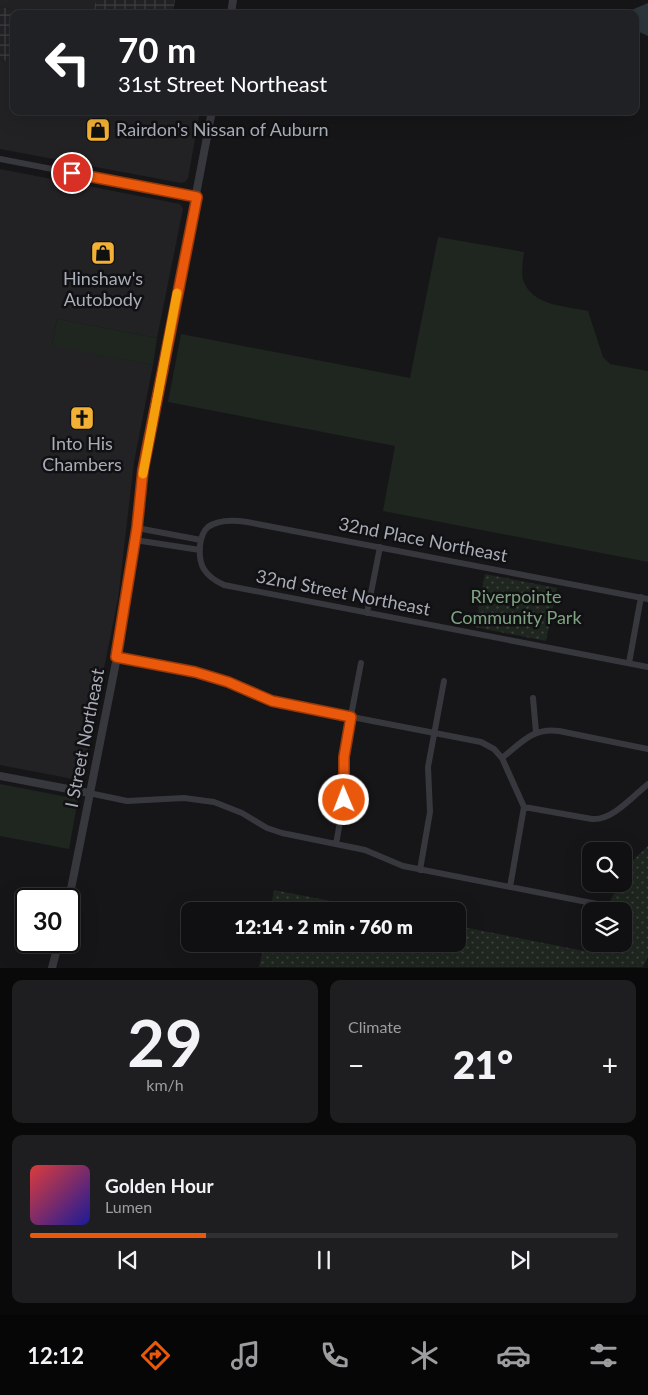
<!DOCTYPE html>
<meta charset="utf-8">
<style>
body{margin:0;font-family:Lato,sans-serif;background:#1e1e20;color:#f1f3f6;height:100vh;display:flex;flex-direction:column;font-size:19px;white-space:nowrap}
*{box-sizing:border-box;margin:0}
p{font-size:16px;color:#9c9d9f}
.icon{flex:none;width:28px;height:28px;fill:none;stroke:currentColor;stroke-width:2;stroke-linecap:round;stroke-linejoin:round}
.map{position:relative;height:968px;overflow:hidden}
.sheet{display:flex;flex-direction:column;gap:12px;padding:12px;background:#09090a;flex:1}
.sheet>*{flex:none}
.banner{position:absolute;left:10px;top:10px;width:629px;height:105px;border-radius:10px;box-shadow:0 5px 20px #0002,0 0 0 1px #303032;background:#202124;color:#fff;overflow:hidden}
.fabs{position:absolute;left:582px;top:842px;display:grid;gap:10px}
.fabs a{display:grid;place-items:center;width:50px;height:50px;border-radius:10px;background:#101012;box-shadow:0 5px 20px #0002,0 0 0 1px #303032;font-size:25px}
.speed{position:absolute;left:15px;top:888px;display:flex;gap:10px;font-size:25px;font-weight:700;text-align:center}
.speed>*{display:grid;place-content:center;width:65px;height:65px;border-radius:50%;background:#101012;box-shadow:0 5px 20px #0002,0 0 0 1px #303032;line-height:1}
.speed .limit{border:2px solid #111;border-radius:8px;background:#fff;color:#111}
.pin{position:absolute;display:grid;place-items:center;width:42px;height:42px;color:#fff;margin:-21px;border:2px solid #fff;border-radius:50%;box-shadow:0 1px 5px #0007}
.me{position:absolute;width:55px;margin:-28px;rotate:359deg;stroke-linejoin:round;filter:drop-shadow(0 0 4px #0008)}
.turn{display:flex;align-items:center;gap:18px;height:105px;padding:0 25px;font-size:22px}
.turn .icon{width:65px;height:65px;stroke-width:2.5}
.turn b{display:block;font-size:35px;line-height:42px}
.big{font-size:38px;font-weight:800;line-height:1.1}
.sheet .tile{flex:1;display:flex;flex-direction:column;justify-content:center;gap:8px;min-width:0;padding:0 18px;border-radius:10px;background:#1e1e20}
.sheet .dial{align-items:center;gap:0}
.dial b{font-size:65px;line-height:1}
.song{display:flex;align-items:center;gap:15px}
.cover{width:60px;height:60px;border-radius:8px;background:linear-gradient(135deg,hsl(0 70% 55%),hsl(240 70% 35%))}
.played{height:5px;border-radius:2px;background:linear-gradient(90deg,#ea580c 30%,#303032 30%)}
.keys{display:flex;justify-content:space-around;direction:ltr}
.heat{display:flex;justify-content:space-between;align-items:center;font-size:28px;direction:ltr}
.sheet .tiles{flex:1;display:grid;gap:12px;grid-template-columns:1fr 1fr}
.tile:last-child{grid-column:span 2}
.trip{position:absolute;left:181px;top:902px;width:285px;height:50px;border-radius:10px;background:#101012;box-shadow:0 5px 20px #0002,0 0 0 1px #303032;font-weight:800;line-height:50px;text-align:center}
.tabs{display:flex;height:80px;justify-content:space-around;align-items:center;background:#060607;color:#9c9d9f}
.tabs .icon{width:35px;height:35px}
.tabs .active{color:#ea580c}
.tabs b{font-size:22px;color:#f1f3f6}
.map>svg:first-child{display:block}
</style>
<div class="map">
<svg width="648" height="968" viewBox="0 0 648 968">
<defs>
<pattern id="industrial-grid" width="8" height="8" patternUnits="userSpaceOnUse" patternTransform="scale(1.25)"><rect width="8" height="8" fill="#222225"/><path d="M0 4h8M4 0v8" fill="none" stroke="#3f3f43"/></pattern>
<pattern id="park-dots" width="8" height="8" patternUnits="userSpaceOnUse" patternTransform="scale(1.25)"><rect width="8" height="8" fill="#1e261f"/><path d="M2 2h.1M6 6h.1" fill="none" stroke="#3c433d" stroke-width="1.8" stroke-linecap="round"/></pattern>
</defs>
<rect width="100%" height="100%" fill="#161618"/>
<path fill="#222225" d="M0,0H96L93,14H37L0,7Z
M0,60L14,62V111H200L188,178L185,182L181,183L0,149Z
M0,169L180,204L183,209L157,338L57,319L52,345L153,365L134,462L118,599L83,772L73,779L0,765Z"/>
<path fill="url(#industrial-grid)" d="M96,0H175L173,14H93Z
M0,7L37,14H14V62L0,60Z"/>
<path fill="#1e261f" d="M438,237L524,252C523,260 521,272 523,280C532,306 565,306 588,311L603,357L610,364L648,371V562L383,511L395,446L168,402L181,334L410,378Z
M57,319L157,338L153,365L52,346Z
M0,784L78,799L69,849L0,836Z"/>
<path fill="url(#park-dots)" d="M485,574L557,588L546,641L475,627Z
M648,846V956L643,967H259L264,944H458V926L589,952L592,944H624V911H605L619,884H624C624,866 636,857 648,846Z
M274,890L382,911H270Z"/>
<path fill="#2c353c" d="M648,3V36L635,30V14H622Z"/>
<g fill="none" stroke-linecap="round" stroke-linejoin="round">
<path stroke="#37383d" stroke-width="6" d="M0,159L197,197
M137,528L201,540
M135,540L200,550
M648,599L247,522C234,520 219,519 208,527C203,531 201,538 200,545C198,566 205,576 224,585L648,667
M367,613L380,547
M117,657C150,663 184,667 216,677C240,685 261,698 285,704L481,742L494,749L502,758C521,743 533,727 559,731L648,749
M629,663L641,597
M533,698L536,732
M502,758L524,807L510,887
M89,793L127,801L184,798L214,802L242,813L267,828L282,833L365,850L403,866L597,904
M524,807L592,819C612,821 633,796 648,784
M336,844L344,800V765L346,742L361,663
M420,870L430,812L428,767L444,681"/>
<path stroke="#37383d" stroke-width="8" d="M231,14L233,0
M0,776L89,793
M69,899L117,657L137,528L143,470L212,111
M52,968L59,941"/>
</g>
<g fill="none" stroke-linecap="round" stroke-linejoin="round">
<defs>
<path id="route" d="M72,173L197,197L143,470L137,528L116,657L195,672L228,682L272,701L351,717L344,757V800"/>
</defs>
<use href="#route" stroke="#983908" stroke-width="12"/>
<use href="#route" stroke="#ea580c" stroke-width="9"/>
<path stroke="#f59e0b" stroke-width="9" d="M143,474L177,293"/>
</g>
<defs>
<symbol id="shop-square" viewBox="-11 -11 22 22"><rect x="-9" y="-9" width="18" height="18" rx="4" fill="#f2b134" stroke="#111113"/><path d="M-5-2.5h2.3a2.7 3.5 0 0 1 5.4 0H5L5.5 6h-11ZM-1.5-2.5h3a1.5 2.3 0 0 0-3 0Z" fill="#111"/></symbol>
<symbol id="church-square" viewBox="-11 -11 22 22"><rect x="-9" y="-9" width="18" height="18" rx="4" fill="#f2b134" stroke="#111113"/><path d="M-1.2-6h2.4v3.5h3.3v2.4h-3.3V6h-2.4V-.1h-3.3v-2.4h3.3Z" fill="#111"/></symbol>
</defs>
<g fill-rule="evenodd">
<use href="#shop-square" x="84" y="116" width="28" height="28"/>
<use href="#shop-square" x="89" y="239" width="28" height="28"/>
<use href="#church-square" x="68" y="404" width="28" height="28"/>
</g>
<g text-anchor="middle" stroke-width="5" stroke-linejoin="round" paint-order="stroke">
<g font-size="18" fill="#a8adb8" stroke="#111113">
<text x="116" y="136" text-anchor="start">Rairdon's Nissan of Auburn</text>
<text x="103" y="285">Hinshaw's<tspan x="103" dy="21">Autobody</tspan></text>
<text x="82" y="450">Into His<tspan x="82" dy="21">Chambers</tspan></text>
</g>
<g font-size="18" fill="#a8adb8" stroke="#111113">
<text transform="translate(423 540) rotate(11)" y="6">32nd Place Northeast</text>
<text transform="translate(343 593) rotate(11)" y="6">32nd Street Northeast</text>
<text transform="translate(85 738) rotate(-79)" y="6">I Street Northeast</text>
</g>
<g font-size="18" fill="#7fa381" stroke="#111113">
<text x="516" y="603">Riverpointe<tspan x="516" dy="21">Community Park</tspan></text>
</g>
</g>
</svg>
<div class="fabs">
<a><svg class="icon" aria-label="search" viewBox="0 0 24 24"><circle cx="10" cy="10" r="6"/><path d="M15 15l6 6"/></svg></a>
<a><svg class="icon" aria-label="layers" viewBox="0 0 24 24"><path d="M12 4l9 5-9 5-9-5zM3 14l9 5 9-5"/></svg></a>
</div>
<div class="speed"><div class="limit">30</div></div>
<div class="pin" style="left:72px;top:173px;background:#d93025"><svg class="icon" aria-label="arrive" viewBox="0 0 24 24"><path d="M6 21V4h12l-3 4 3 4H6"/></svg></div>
<svg class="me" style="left:344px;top:800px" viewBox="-20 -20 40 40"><circle r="17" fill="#ea580c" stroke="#fff" stroke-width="3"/><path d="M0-11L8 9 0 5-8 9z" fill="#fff"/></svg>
<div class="trip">12:14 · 2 min · 760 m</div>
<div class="banner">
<div class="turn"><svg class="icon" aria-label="left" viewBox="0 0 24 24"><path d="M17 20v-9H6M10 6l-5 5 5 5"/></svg><div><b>70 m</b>31st Street Northeast</div></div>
</div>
</div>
<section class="sheet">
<div class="tiles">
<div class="tile dial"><b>29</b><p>km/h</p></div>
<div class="tile"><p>Climate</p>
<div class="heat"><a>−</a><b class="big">21°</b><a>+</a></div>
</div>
<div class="tile">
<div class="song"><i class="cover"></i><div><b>Golden Hour</b><p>Lumen</p></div></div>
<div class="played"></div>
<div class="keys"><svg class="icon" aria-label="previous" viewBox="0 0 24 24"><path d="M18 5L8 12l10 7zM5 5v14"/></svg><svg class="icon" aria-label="pause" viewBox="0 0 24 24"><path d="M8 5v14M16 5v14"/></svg><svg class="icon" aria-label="next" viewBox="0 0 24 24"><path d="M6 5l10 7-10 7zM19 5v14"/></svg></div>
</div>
</div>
</section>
<nav class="tabs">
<b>12:12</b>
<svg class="icon active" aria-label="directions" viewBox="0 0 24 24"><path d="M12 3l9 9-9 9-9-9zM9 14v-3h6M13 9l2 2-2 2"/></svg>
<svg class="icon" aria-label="music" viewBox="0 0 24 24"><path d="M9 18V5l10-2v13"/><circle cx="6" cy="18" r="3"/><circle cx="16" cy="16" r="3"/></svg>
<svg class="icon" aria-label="phone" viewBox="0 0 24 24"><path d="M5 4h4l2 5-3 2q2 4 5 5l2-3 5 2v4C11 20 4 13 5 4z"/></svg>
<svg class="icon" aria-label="climate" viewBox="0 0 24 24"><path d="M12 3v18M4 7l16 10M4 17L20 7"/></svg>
<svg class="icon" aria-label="car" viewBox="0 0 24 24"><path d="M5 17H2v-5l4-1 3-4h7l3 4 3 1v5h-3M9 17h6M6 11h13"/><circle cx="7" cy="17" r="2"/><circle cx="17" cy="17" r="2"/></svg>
<svg class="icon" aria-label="filters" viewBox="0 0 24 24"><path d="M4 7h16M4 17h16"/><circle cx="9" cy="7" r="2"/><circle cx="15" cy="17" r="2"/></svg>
</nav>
